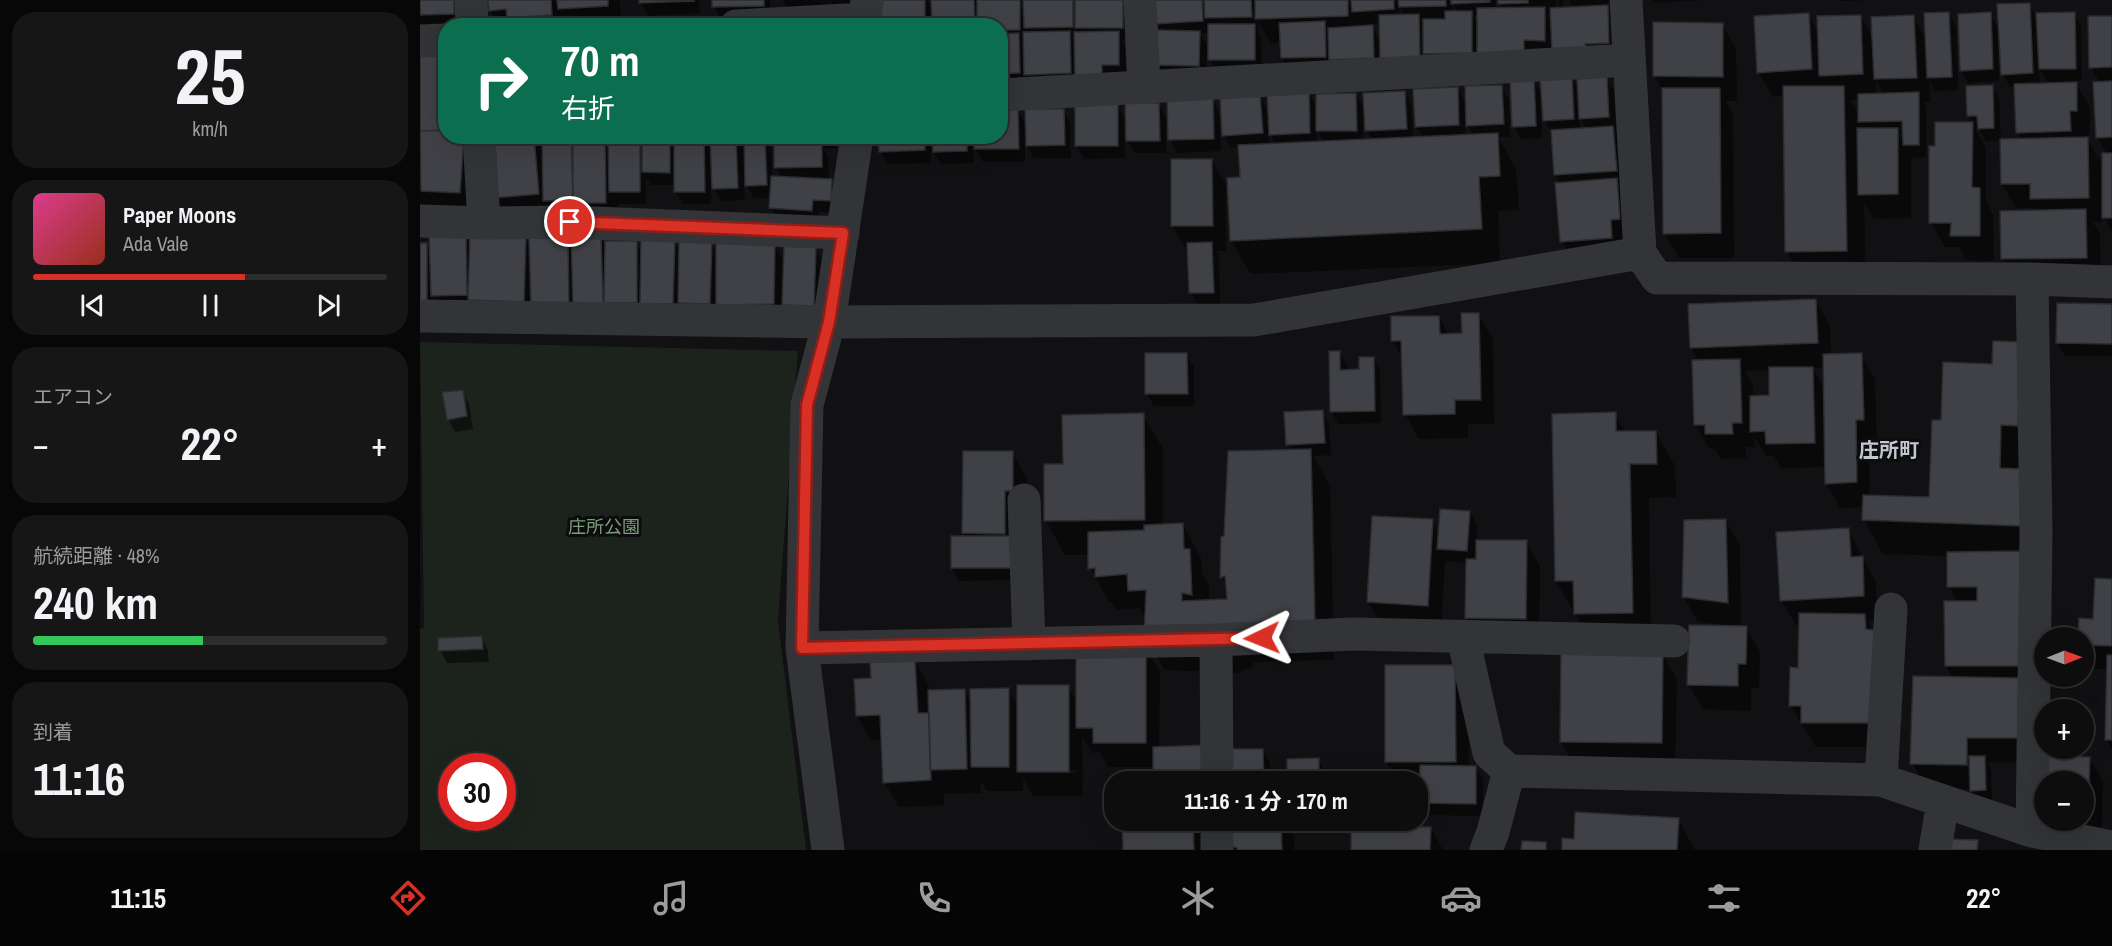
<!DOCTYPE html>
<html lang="ja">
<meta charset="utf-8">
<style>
body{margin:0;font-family:"Archivo Narrow","Noto Sans JP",sans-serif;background:#161617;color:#f1f3f6;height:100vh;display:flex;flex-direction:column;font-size:22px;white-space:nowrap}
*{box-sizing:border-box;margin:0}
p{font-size:20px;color:#9a9c9e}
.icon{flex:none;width:33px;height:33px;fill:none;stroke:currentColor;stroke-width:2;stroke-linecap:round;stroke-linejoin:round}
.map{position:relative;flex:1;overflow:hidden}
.sheet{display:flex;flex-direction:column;gap:12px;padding:12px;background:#070708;width:420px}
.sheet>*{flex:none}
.top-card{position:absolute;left:18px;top:18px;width:570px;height:126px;border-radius:24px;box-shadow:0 6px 24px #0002,0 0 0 2px #2d2d2e;background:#0b6e4f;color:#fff;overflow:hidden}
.needle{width:39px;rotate:89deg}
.buttons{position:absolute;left:1614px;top:627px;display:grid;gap:12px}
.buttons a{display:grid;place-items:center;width:60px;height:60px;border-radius:50%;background:#0d0d0e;box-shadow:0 6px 24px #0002,0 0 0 2px #2d2d2e;font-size:30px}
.speed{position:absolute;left:18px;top:753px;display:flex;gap:12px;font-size:30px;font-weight:700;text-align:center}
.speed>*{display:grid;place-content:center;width:78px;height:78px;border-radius:50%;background:#0d0d0e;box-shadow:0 6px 24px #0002,0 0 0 2px #2d2d2e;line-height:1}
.speed .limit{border:9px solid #d22;background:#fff;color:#111}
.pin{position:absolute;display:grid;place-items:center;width:51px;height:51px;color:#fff;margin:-26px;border:3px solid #fff;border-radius:50%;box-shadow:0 2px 6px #0007}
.me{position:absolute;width:66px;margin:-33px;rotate:268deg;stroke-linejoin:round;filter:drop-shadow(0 0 4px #0008)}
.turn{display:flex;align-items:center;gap:21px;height:126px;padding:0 24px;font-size:27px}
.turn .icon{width:78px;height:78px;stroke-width:2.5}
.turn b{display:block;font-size:42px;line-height:51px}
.big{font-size:45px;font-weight:700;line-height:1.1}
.sheet .card{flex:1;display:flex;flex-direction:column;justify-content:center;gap:9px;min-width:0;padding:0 21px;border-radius:24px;background:#161617}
.sheet .dial{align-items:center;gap:0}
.dial b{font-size:78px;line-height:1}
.song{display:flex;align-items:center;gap:18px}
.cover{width:72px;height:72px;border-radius:9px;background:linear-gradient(135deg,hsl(330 70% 55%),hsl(10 70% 35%))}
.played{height:6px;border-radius:3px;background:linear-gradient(90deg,#d93025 60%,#2d2d2e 60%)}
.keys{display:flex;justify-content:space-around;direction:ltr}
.heat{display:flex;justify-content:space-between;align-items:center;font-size:33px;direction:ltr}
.charge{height:9px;border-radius:4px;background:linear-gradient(90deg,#34c759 48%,#2d2d2e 0)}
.trip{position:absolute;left:684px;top:771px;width:324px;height:60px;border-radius:24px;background:#0d0d0e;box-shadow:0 6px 24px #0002,0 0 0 2px #2d2d2e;font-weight:700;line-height:60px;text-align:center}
.dock{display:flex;height:96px;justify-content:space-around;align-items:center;background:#050506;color:#9a9c9e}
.dock .icon{width:42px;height:42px}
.dock .selected{color:#d93025}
.dock b{font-size:27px;color:#f1f3f6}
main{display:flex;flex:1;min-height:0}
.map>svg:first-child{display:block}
</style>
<main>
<section class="sheet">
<div class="card dial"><b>25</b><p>km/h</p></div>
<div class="card">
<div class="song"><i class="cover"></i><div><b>Paper Moons</b><p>Ada Vale</p></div></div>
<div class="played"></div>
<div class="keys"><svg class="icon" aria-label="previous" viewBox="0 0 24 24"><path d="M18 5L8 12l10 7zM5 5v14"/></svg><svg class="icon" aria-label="pause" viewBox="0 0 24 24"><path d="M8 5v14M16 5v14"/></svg><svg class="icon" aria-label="next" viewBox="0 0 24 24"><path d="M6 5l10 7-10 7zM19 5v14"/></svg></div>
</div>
<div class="card"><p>エアコン</p>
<div class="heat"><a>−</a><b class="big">22°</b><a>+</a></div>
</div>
<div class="card"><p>航続距離 · 48%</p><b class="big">240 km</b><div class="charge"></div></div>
<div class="card"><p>到着</p><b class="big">11:16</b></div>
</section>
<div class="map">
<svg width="1692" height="850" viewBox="0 0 1692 850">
<rect width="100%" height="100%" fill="#111113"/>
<path fill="#1c231c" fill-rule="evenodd" d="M0,342L378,351L358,621L386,850H0V629L4,628ZM32,766H82V818H32Z"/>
<path fill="#0007" fill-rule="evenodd" d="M0,0H39L40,26L0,28Z
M69,0H200L201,26H149L144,17V26H79L70,11Z
M220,0H279L280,13L228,16Z
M293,0H350V18L301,19L294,6Z
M363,0H409L410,8L368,9Z
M410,0H435V8H414Z
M461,0H507L513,11L512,0H557L558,3V0H602L605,5V0H654L656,4V0H710L709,40H702L705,45L706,77L613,87L606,75L607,86H580V26H461Z
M735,0H1075L1076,9H1082L1079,0H1136V8H1139V0H1143L1144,9L1154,8L1149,0H1194V9H1188L1201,31L1202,67L1151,76L1159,90L1186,79L1194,91L1196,129H1194L1207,152L1213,244L1156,266L1142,241L1141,184L1135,174L1132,133L1125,121L1122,77L1114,81L1120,91L1122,138L1101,139L1094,126L1091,81L1012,66L1006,55V70H869L862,58L861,42L851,43L838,21V29H836L841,38L842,72H797L790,60V33L780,34L787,45L786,78L744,77L737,65L741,32L736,24ZM1032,3L1037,12H1032ZM979,6L985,16H980ZM1132,13V23L1127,14ZM1053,16H1059V26ZM1000,19H1005V27ZM960,23L961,42L952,27L941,28V25ZM1160,117L1166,129H1160Z
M1232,0H1286L1234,3Z
M1420,0H1454L1421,1Z
M1609,4L1618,20L1654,13L1661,26L1662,81H1654L1670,108V135L1664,136V139H1667L1684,168L1688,155L1677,137L1680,83L1671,68L1692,17V232L1682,214V222H1673L1680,235L1681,282L1597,284L1583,259L1581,212L1619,211L1617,208H1596L1582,184L1602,140L1598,133L1596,86L1590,87L1583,74L1580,37H1578L1579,81L1548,83L1541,70L1570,14L1580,31ZM1619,67L1622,73L1629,84L1620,85Z
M1388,14L1399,34L1440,16L1454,40L1493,17L1507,40L1529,14L1536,26L1538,90L1515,91L1509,79L1510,102H1503L1506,107V157L1491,158V218L1454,219L1444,202L1446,284L1387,285L1367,251L1365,96L1353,97L1338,72ZM1456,80L1464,95H1456ZM1439,99L1440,116L1430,100ZM1479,134H1484V142Z
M1302,25L1316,49L1317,101H1305L1313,114L1314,258H1259L1244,233L1243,91L1235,76Z
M0,56L26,136H57L53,217L0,218Z
M1572,86L1579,99L1581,140L1566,141L1559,128L1555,129L1566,148V201L1573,214L1574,261L1546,260L1539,247H1525L1511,222L1517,123H1553L1549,116Z
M1081,87L1089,99L1090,137H1078L1096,169L1099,210L1078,211L1080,263L831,274L811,240L821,179L820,147L811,148L803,135L839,95L849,113L888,92L897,109L936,94L943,107V141L953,140L947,130L984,92L991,105L993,139L1003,138L997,127L1037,88L1047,105ZM1045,121L1054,136H1045ZM896,128L904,143H897ZM848,130L856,145H849Z
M792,99L799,112L801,151L757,153L750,140L748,101Z
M697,104L704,117L705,158L664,159L657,146L656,105Z
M738,104L746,117V153H715L708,141Z
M597,110L607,127L643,110L650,123L651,158H614L605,142V162H563L554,146L580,136Z
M70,136H322L323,147H325V136H351L352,178H362L356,167L362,145L357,136H417V148H403L408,157L409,181H411L418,193L417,213L399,212V223L358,220L351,208V198H334L324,181L325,200L301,201L291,183V204H263L255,192V185H231L226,177V204H199V228L89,222L75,197Z
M460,136H511V163L468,164L460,151Z
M514,136H553L554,163L521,164L514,152Z
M752,161H792L806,185V251H795L799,256L800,305H778L771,293L769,251H767L753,226Z
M45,237L51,248L105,238L111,249L147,239L153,249L180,238L186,249L216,243L222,254L254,241L260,252L291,243L298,255L354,245L365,264L395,248L402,261L401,318L20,309L13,297V313L0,314V244H7L11,252Z
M1395,300L1410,325L1411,356L1441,355L1455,379L1457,444L1449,445L1450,497L1511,498L1523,422L1574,366L1600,344L1613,763L1567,762L1571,770L1572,803H1559L1551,789L1506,788L1492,763L1533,678L1526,666L1538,602L1529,586L1528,556L1463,554L1444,520V507L1420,508L1406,483V467L1361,468L1354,456H1346L1334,436L1335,447H1326V458L1301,459L1295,449H1290L1275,425L1279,361L1271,348L1270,305ZM1392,368H1404L1405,390ZM1351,370V397H1333V385L1325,371Z
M1692,306V356H1645L1637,343Z
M1058,314L1073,339L1074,424H1048V438L999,439L985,414L983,359L973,341L1019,317L1029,335H1044Z
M919,352L927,365V371H940L953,359L960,371L961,423L918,424L911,411Z
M766,354L774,367V406H734L727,394Z
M42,391L49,404L53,429L35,432L28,419Z
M902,412L909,424L911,455L893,456L910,485L914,660L834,662L831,668L816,673L745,670L725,636L726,620L719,608L696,610L692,602H689L670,568V555H645L626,521L644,465L723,415L743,449V525L762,524L781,558L782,573L789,585V601H809L807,587L802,577V538L806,537L871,451L867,444ZM890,483H893L896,625L825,626Z
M1195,414L1206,433L1236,432L1255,466L1256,497L1229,498L1231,647L1175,648L1136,581Z
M544,453H592L607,478L606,515L597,580L539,581L532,568V537H545L543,533Z
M1050,512L1057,525L1056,541L1106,542L1120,566L1119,643L1061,642L1047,617V563L1025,561L1021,630L963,627L948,602L1012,520L1019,533ZM1055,547H1058L1057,561H1054Z
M1305,520L1320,545L1321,627L1326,628L1340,652L1339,688H1331V711L1283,709L1268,684L1302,625L1278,622L1264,597Z
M1428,530L1456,582L1458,620L1448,621L1468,656V747H1396L1370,705L1380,669V625H1376L1361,600Z
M1692,581V749L1686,739L1688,669H1674L1664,651V638L1674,620Z
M61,638L68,650L69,662L27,663L20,650Z
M726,648L740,672L739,748L735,773V767H688L680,752L672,753L662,736L663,796H613L603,778V791H567L560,780L561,793L524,794V805L479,807L465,783L463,739L451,740L437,715L453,680L495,661L509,686V691H544L552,704L588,690L599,709L648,686L658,704ZM611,770H657V773H611Z
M1242,654L1257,679L1255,768L1155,766L1141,742Z
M1035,667L1049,692V768H1056L1063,780V816L1008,815L1001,802V786H998V782H978L966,762Z
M843,750L850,763V782H804Z
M1669,758L1683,783L1681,844L1629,820H1664V782Z
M898,760L905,772V782H868Z
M1258,819L1275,850H1143L1155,841Z
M704,820H805L792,850H704Z
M818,820H864L874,837V850H815L812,846Z
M967,821L971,828L1011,829L1023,850H933Z"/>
<path fill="#404146" stroke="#2b2c2f" stroke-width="1.5" d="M0,0H34V14L0,15Z
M68,0H131L132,15L87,18L86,9L69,11Z
M137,0H188V6L138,9Z
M219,0H273L274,1L219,3Z
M292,0H344V6L292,7Z
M459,0H505V26H460Z
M511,0H554L555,26H512Z
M557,0H600V30H580V26H557Z
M603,0H653V27L604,28Z
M655,0H703V28H655Z
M734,0H782L783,21L735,24Z
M784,0H831L832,17L785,18Z
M835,0H928V16L835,19Z
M931,0H974V9L932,12Z
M978,0H1026V6L979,7Z
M1031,0H1070V2L1031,4Z
M1078,0H1108V3L1078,4Z
M1610,3L1613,73L1581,75L1577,4Z
M1188,5L1189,43L1165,44L1166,50L1132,52L1130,8Z
M1125,7V41L1104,40V56L1057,57V8Z
M1025,11H1052V53L1003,54V19H1025Z
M1529,12L1532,77L1507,78L1504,13Z
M1571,12L1573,69L1540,71L1538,14Z
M1655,12L1656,69H1619L1616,13Z
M1389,13L1392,69L1337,73L1334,16Z
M999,14L1000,58H960L959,15Z
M1441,15L1443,74L1399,76L1397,16Z
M1494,15L1497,78L1454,79L1451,17Z
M1668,16H1692V67L1669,68Z
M905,21L906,57L861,58L859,23Z
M1233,22L1303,23V77L1233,76Z
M788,24H835V60H788Z
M953,25L954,58L909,60L908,28Z
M736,30L780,31L779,66L735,65Z
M650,31L651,73L604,75L603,32Z
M699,31V65H682V77H655L654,32Z
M599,33L600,73L580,74V34Z
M26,54V130L0,131V55Z
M1152,74L1154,119L1123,121L1120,76Z
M1114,77L1116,126L1092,127L1090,78Z
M1187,77L1189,117L1159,119L1157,79Z
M1692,81V137L1676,138L1673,82Z
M1657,82V111H1650L1651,131L1596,133L1594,84Z
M1082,85L1084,124L1046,126L1045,86Z
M1573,85L1574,128L1558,129L1557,116H1547L1546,86Z
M1363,86H1424L1427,251L1365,252Z
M1038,87L1039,125L995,127L993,89Z
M1242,88H1300L1301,233L1243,234Z
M889,90L890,133L849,135L847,92Z
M985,91L987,129L945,131L943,93Z
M1499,92V145H1483L1482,121L1438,122V94Z
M936,93L937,131H896V94Z
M840,94L843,133L802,136L800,96Z
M793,98L794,139L748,140L747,99Z
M655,103H698V146H655Z
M705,103H739L740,141H706Z
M580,109H598L599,149H554V136H580Z
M605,109H644L645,145L606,146Z
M1515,122H1553L1552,187L1560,188V236H1530L1531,223H1509V146H1515Z
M1193,126L1197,171L1134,175L1131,130Z
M1437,128H1478V194L1438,195Z
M26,130V136H44L40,193L1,191L0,131Z
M1078,133L1080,176L1059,177L1062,229L810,241L807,178L820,177L818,145Z
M68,136H114L119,194L73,198Z
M122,136H151L153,200L123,201Z
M153,136H185L186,203H153Z
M188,136H220V192H189Z
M222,136H250V173L222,172Z
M254,136H284L285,192H254Z
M290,136H316L318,188L292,189Z
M324,136H345L347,185L325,186Z
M458,136H505V150L459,152Z
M512,136H547V151L513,152Z
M1668,137L1669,198L1610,199V184H1581L1580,139Z
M402,143V167L354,168V144Z
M1682,153H1692V218H1682Z
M751,159H792L793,226H751Z
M351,176L412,179L411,201L393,200L392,211L349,208Z
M1197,178L1200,219L1191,220L1192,238L1140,242L1135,183Z
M1666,209L1667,258L1581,259L1580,211Z
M50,234L106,236L104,302L48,300Z
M46,235L47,295L11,296L9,236Z
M181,236L183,304L153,305L151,237Z
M109,238H148L149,306L111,307Z
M221,239L255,240L253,304H220Z
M185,241H217V303H184Z
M259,241H292L290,304L258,303Z
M792,242L794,293H769L767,243Z
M0,243H7V300L0,301Z
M296,243L355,244L354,304L296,305Z
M364,246L396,247L394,306L362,305Z
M1396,299L1398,343L1270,348L1268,304Z
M1637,303L1692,304V344L1636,343Z
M1041,313H1059L1061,400H1035V414L983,415L981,341H971V316H1019L1020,334L1042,333Z
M1573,341L1601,342L1598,426L1581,425L1580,468L1603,469L1601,526L1442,520L1443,495L1509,497L1512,420H1521L1523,362L1572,364Z
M909,351H920V370L939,369V357H954L955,411L910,412Z
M725,353H767L768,394H725Z
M1442,353L1444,420H1436L1437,482L1405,484L1403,354Z
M1320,359L1322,423H1312L1313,434H1285V425H1274L1272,360Z
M1349,367H1393L1395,443L1346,444L1345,431L1330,432V396L1349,395Z
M43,390L47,416L27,420L22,392Z
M903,410L905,443L866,445L864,412Z
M1196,412V431H1236L1237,464H1210L1213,613L1154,614L1153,581H1135L1132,414Z
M724,413L725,520L624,521V464H643L642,415Z
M891,449L895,626L724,637L726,590L708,591L707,574L675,577V568L668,569V532L724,530V525L763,523L764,549H770L772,595L762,593V601L807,599L805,576L800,578L801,537L804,536L808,451Z
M543,451H593V491H585V534L542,533Z
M1020,509L1050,511L1047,551L1017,549Z
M952,516L1013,519L1008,606L947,602Z
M1306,519L1308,603L1262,597L1264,520Z
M1429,528L1431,557L1443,556L1444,596L1360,601L1356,532Z
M531,536H591V568H531Z
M1056,540H1107L1106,619L1045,618L1046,559H1056Z
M1600,551L1601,666H1525L1524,601H1557V587H1527V552Z
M1675,578L1692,579V646L1664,645V638H1658L1659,618L1673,619Z
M1379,613L1445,614L1446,629L1455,630L1454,723H1381V706H1369L1370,667L1378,668Z
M1269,625L1327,626L1326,664H1318V686L1267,685Z
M62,636L63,649L18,651V638Z
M656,646H726V743H673V728H656Z
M1141,651L1243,653L1242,743L1140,742Z
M1687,655H1692V740H1685Z
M495,660L498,713H509L511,780L463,783L460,715L436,716L434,679L451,678L450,661Z
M965,665H1035L1036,762H965Z
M1493,676L1601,678L1600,738H1547V765L1490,764Z
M597,685H649V772H597Z
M589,688V767H551L550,689Z
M545,689L547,769L510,770L508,690Z
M785,745L786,782H701V773L733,772V747Z
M803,749H843L844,782H803Z
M1549,756H1565L1566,790L1550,791Z
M1628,756L1670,757L1668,820L1664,819V782H1627Z
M899,758V782H867V759Z
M1000,765L1056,766V804L999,803Z
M1155,812L1259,818L1257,850H1142V838L1154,839Z
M702,820H773L774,850H703Z
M816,820H861L862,850H817V848L811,846L810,824H816Z
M931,820H968V827H1011L1010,850H931Z
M1525,839L1558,840L1557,850H1524Z
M1102,841L1126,842V850H1101Z"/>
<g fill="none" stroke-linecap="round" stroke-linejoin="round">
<path stroke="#323438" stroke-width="33" d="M51,0L52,26
M720,0L724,87
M1206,0L1220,253L1237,278L1612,279L1692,282
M316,26L445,19L447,0
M0,41L26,40
M580,95L1209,60
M59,136L64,223
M0,221L64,223L150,222L423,233
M1612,279L1616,532L1612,831
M0,316L409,322L834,320L1220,253
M604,500L609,644
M1043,637L1069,753L1089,771
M796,640L797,782
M382,648L796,640L934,634L1254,641
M1461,780L1471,609
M797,820V850
M408,850L382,648L387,405L409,322L437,136
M1066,850L1073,832L1089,771L1461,780L1612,831L1692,847
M1515,850L1523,801"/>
</g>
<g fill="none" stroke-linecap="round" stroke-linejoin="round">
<defs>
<path id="route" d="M150,222L423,233L409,322L387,405L382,648L842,638"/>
</defs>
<use href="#route" stroke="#8d1f18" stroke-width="15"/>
<use href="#route" stroke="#d93025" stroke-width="10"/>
</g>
<g text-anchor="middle" stroke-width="6" stroke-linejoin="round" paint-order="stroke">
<g font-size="18" fill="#7b9f79" stroke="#0c0c0e">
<text x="184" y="533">庄所公園</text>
</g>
<g font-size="20" font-weight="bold" fill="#c3c8d0" stroke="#0c0c0e">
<text x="1469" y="457">庄所町</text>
</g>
</g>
</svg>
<div class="buttons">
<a><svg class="needle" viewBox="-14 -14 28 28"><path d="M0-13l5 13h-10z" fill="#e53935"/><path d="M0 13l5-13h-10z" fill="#9a9c9e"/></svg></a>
<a>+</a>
<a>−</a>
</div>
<div class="speed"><div class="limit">30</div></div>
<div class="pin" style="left:150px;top:222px;background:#d93025"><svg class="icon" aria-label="arrive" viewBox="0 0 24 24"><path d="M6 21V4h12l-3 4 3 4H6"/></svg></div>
<svg class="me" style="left:842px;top:638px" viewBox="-20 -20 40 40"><path d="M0-17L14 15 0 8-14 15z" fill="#d93025" stroke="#fff" stroke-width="4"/></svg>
<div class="trip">11:16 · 1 分 · 170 m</div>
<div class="top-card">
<div class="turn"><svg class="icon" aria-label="right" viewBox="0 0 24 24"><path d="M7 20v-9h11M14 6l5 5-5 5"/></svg><div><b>70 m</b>右折</div></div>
</div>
</div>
</main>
<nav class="dock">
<b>11:15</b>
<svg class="icon selected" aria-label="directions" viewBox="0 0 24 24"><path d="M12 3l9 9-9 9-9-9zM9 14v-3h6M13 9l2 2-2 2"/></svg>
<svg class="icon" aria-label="music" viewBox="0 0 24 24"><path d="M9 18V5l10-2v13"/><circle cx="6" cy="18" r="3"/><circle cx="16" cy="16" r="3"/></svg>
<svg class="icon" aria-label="phone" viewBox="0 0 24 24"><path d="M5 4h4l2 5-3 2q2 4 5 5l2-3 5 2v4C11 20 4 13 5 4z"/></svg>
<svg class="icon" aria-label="climate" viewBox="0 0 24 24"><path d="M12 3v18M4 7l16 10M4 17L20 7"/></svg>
<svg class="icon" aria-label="car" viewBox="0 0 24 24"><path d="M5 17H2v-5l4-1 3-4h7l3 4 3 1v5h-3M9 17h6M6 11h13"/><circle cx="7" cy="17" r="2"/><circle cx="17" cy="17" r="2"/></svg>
<svg class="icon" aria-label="filters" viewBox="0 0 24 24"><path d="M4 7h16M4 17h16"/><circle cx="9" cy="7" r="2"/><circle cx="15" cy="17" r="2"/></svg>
<b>22°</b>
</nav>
